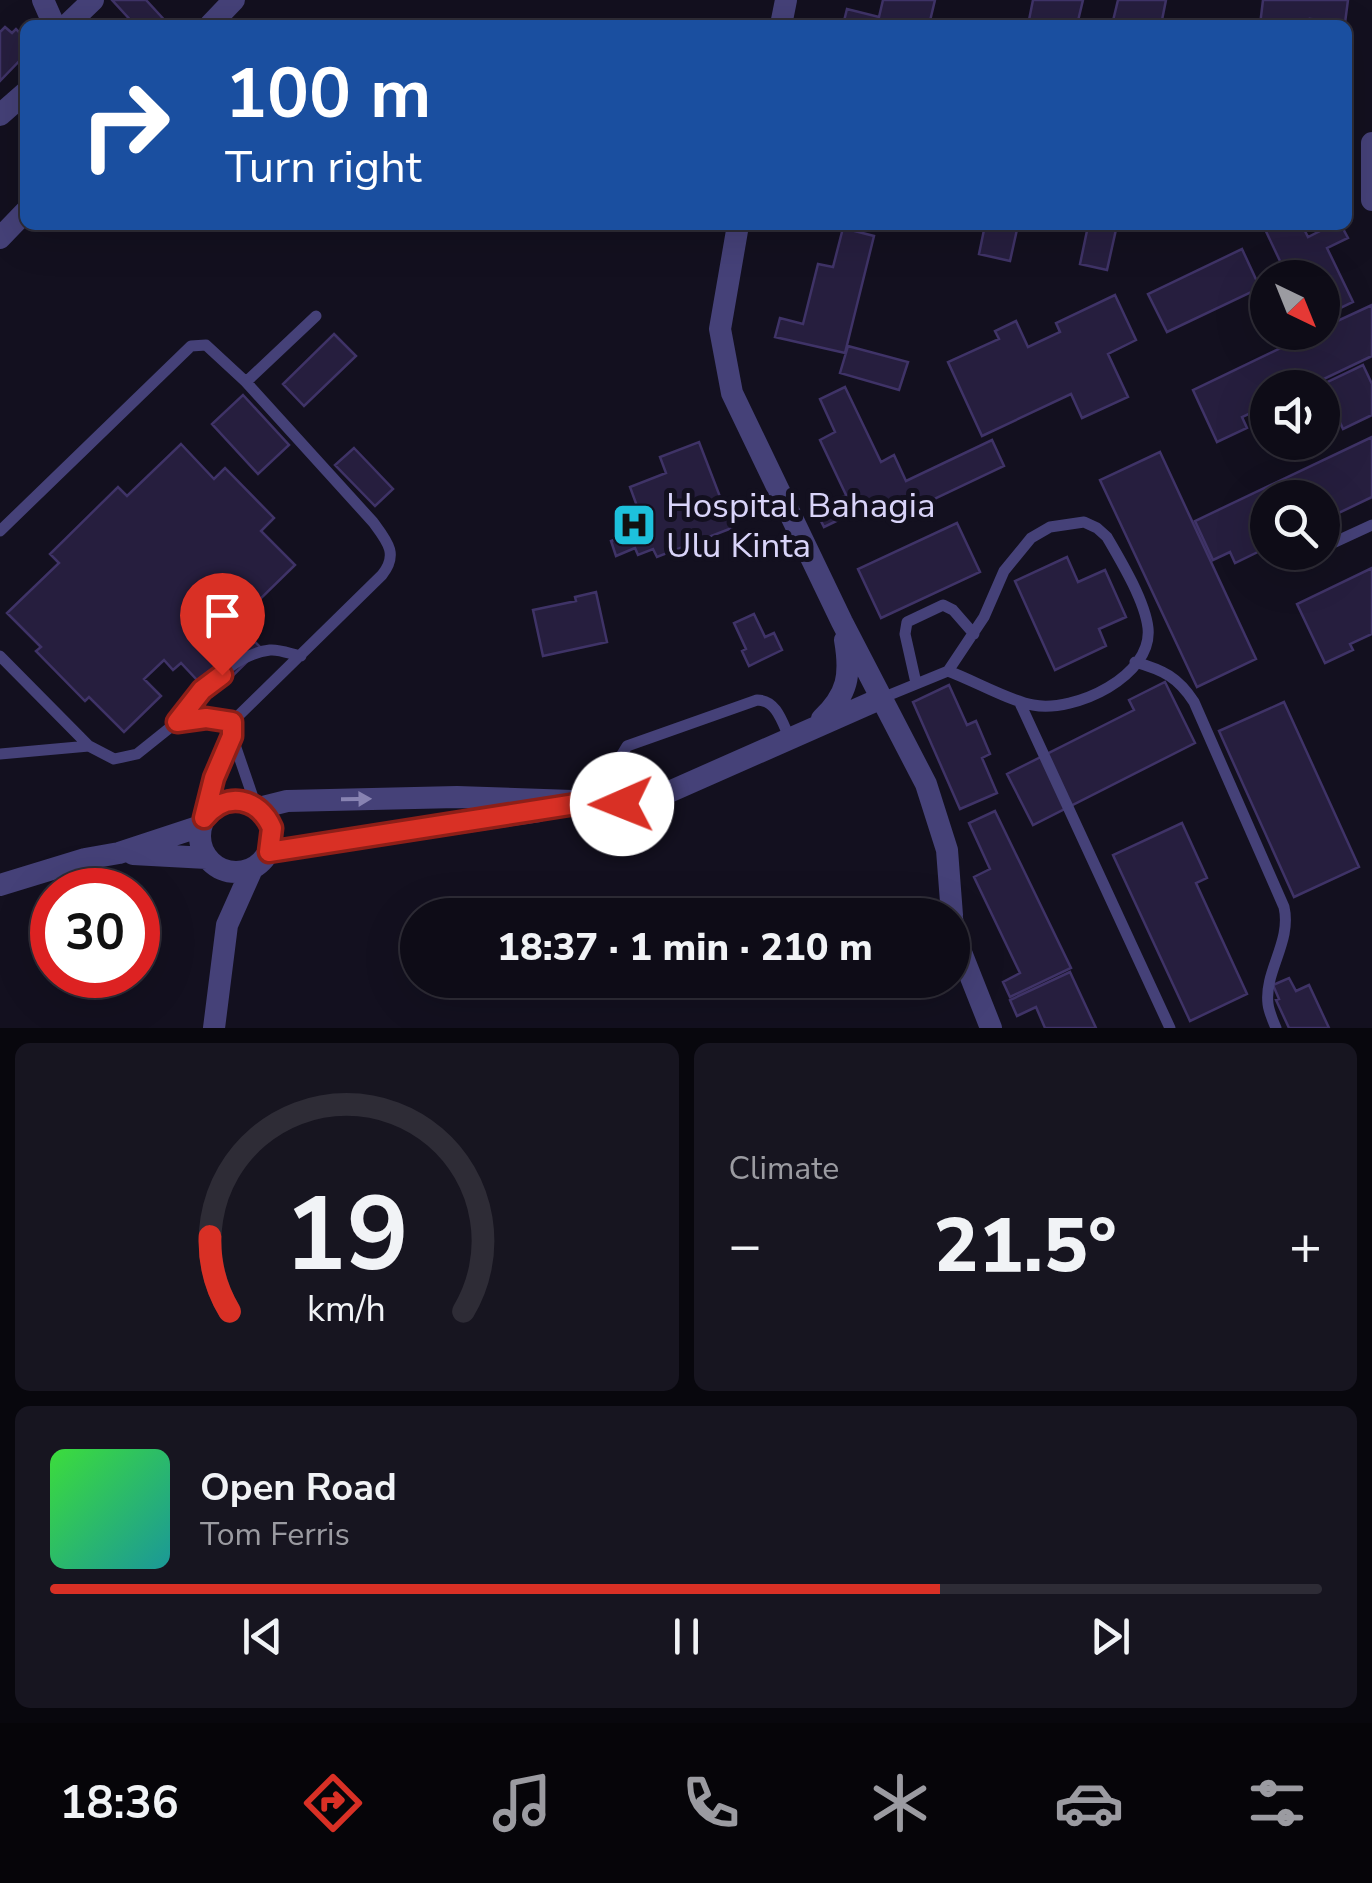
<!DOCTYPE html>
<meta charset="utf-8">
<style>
body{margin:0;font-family:"Nunito Sans",sans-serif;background:#171520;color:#f1f3f6;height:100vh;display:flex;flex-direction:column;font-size:38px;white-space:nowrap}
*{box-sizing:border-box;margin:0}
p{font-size:32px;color:#9b9ba1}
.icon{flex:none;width:55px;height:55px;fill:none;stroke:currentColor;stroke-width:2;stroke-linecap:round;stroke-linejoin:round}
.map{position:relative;height:1028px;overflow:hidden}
.details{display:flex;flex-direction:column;gap:15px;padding:15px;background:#08070d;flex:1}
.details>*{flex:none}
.guide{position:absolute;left:20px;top:20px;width:1332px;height:210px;border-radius:15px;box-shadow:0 10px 40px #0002,0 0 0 2px #2e2c36;background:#1a4fa0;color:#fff;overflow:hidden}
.needle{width:65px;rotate:137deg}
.buttons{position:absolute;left:1250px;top:260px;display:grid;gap:20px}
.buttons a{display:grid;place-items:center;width:90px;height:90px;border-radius:50%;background:#0e0c17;box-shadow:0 10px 40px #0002,0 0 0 2px #2e2c36;font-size:50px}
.speed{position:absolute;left:30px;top:868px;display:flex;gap:20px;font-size:50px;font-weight:700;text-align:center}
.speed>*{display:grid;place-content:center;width:130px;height:130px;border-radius:50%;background:#0e0c17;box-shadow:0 10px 40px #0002,0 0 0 2px #2e2c36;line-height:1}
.speed .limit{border:15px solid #d22;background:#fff;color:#111}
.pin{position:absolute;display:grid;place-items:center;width:85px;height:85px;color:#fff;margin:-102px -42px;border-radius:50% 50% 50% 0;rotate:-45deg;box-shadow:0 0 10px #0007}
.pin .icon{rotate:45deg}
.me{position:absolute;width:110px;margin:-55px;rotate:269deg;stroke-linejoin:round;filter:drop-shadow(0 0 8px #0008)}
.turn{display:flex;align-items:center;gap:35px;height:210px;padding:0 40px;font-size:45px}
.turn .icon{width:130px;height:130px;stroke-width:2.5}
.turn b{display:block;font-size:70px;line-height:85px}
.big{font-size:75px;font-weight:800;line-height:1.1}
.details .card{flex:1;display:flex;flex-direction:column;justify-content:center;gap:15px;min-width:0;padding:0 35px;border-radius:15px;background:#171520}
.details .dial{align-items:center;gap:0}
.dial svg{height:260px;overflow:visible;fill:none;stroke:#2e2c36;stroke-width:7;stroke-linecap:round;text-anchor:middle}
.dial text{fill:#f1f3f6;stroke:none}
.song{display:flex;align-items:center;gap:30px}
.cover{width:120px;height:120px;border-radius:15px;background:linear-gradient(135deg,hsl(120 70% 55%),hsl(180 70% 35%))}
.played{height:10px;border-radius:5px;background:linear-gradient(90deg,#d93025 70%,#2e2c36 70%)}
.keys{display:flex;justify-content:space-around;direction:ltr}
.heat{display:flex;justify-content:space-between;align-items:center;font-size:55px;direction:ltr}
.details .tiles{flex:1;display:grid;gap:15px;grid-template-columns:1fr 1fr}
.card:last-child{grid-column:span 2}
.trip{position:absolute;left:400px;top:898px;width:570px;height:100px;border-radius:50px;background:#0e0c17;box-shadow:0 10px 40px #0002,0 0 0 2px #2e2c36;font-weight:800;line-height:100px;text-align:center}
.tab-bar{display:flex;height:160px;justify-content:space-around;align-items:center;background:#060509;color:#9b9ba1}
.tab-bar .icon{width:70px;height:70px}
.tab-bar .selected{color:#d93025}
.tab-bar b{font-size:45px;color:#f1f3f6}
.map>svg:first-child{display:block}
</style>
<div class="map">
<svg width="1372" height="1028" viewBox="0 0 1372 1028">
<rect width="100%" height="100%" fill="#13101f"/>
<path fill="#261e3e" stroke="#3f3367" stroke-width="2.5" d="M112,0H146L169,25H135Z
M883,0H935L929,25H843L847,9L879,17Z
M1033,0H1083L1077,25H1028Z
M1118,0H1166L1161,25H1112Z
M1263,0H1348L1345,23L1310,19V25H1260Z
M5,27L12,33L16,29L25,38V55L0,81V32Z
M985,225H1018L1010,261L979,254Z
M1082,225H1117L1107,270L1080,264L1088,226Z
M1263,225H1302L1308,237L1332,225H1341L1348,238L1327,248L1353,302L1322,317V278H1288Z
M843,228L874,236L845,353L775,337L780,318L803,324L818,264L833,267Z
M1242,249L1260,288L1167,332L1148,294Z
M1115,295L1136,340L1108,354L1128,397L1082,418L1071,394L982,436L948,362L999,339L995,331L1016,321L1028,347L1060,332L1056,323Z
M1372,305V356L1305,388H1268V405L1242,417L1247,428L1217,442L1193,390L1314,332H1322V328Z
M334,334L356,356L304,406L283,384Z
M848,346L908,362L899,390L840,373Z
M1363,365L1372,384V415L1343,429L1323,384Z
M845,387L881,462L894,455L906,481L992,440L1004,466L892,519L882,499L824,527L815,509L846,495L820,440L835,432L820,399Z
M243,395L289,445L258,474L212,424Z
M1372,437V497L1322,521V498H1268V547L1235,563L1230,552L1213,560L1195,521Z
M699,442L732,528L657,557L653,549L638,555L635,548L616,556L611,541L645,528L630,487L666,473L660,457Z
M181,444L214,479L225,468L274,518L261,531L295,565L254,605L238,588L230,596L239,606L229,615L261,648L212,696L181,663L173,670L164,660L144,679L161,696L124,732L89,697L85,701L36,651L41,647L7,613L59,563L50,554L118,487L127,496Z
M354,448L393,489L375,506L335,465Z
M1160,452L1256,659L1197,687L1100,480Z
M957,523L980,572L881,618L858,569Z
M1067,557L1078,582L1105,570L1126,617L1099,629L1106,646L1055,670L1015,581Z
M1372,568V634L1350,644L1353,650L1325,663L1297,604Z
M596,592L607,642L543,656L533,610L576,601L575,597Z
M754,614L765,637L774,633L782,650L749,666L742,651L746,649L734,623Z
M1165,682L1195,743L1033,825L1007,774L1134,710L1129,700Z
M949,685L967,725L976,721L990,754L982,758L997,793L960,809L913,702Z
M1284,702L1359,867L1294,897L1219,731Z
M995,811L1071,968L1010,997L1003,982L1020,973L974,877L990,869L969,823Z
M1182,823L1207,878L1196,883L1247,994L1190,1021L1113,855Z
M1070,972L1096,1028H1045L1036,1007L1017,1016L1010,1000Z
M1289,978L1296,991L1309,985L1329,1028H1289L1276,1000L1279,999L1273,985Z"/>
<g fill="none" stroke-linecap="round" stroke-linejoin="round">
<path stroke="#454178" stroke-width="11" d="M246,382L316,316
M0,531L191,346L206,345L246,382L373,522C387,541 399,554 382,575L232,722V736L256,806
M1322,548L1372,525
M0,656L89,746L114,759L137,754L177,722L206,719L232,722
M1135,662C1163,670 1178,677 1194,702L1284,907C1292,942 1264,971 1268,1004C1269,1012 1273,1021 1276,1028
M916,683L905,634L907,622L943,605L953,610L974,634
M882,698L948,671L984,617L1004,571L1031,538L1050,527L1084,522L1097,528L1107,537C1121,561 1145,601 1148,628C1153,676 1075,713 1033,705C1007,700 975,681 948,671
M1019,701L1170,1028
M177,722C200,693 230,655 270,650C279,649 291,654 301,656
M0,754L89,746
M622,804L618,761L627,746L757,700C776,700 782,721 789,737
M205,818L214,778L232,736"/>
<path stroke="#454178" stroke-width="22" d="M43,0L54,25
M67,25L93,0
M210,25L234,0
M781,25L786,0
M0,115L25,93
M1372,143V200
M738,225L720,329L732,393L842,622L926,784L947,850L952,915
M0,238L25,212
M822,719C848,694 851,675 845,640
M200 836a36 36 0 1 1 72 0a36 36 0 1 1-72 0Z
M259,808L287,801L457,797L630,803L669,792L882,698
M269,852L539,811
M133,854L207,858
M0,885L85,859L119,853L201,826
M952,918L955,937L991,1028
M214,1028L227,925L252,869"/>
</g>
<defs><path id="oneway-solid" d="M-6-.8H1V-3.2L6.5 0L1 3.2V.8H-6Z" transform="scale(2.5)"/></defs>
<use fill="#8883b2" href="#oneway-solid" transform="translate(356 799) rotate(-1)"/>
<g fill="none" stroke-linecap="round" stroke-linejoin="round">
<defs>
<path id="route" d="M222,675L202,690L177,722L206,718L232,722V736L214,778L204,818C226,790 259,798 272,828L269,852L582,803L622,804"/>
</defs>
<use href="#route" stroke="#8d1f18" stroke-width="25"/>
<use href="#route" stroke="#d93025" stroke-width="18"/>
</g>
<defs>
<symbol id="hospital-square" viewBox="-11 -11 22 22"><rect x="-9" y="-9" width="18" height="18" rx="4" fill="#1dc1dc" stroke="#13101f"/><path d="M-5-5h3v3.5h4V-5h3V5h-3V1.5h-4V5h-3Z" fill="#111"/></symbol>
</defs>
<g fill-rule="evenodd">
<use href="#hospital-square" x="609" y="500" width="50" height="50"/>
</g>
<g text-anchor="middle" stroke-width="10" stroke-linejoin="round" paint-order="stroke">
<g font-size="35" fill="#d9d4f9" stroke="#13101f" text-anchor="start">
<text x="666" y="517">Hospital Bahagia<tspan x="666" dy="40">Ulu Kinta</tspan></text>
</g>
</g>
</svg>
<div class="buttons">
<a><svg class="needle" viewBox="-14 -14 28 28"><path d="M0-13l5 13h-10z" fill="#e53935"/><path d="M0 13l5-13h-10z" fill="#9b9ba1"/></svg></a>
<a><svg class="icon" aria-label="sound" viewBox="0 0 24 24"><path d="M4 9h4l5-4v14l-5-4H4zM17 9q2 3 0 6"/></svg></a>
<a><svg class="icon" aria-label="search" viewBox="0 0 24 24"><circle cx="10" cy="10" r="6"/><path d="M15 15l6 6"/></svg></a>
</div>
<div class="speed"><div class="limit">30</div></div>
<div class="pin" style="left:222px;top:675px;background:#d93025"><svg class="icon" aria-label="arrive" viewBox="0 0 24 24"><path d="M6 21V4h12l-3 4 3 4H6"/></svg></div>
<svg class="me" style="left:622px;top:804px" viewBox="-20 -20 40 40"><circle r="19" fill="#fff"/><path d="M0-13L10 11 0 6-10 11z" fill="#d93025"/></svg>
<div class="trip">18:37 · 1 min · 210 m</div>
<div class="guide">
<div class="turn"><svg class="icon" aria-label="right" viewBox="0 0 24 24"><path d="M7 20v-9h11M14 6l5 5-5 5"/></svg><div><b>100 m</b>Turn right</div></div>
</div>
</div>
<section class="details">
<div class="tiles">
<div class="card dial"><svg viewBox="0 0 100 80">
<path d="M14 69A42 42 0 1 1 86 69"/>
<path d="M14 69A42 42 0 0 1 8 46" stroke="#d93025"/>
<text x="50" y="56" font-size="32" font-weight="700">19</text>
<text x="50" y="72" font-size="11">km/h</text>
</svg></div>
<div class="card"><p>Climate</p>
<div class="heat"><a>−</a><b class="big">21.5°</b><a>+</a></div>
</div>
<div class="card">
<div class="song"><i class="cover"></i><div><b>Open Road</b><p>Tom Ferris</p></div></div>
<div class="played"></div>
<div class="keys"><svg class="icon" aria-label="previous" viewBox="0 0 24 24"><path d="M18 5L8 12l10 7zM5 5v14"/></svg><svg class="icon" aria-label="pause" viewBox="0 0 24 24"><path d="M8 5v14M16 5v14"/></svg><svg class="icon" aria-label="next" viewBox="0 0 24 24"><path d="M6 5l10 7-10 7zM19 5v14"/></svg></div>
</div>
</div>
</section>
<nav class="tab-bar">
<b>18:36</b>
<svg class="icon selected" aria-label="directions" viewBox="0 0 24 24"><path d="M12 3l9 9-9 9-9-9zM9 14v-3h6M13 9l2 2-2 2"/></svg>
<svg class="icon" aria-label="music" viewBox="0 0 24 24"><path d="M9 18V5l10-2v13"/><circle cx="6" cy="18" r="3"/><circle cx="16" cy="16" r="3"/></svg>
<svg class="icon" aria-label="phone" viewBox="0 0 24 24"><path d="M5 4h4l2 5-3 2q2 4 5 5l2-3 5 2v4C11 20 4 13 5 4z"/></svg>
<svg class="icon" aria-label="climate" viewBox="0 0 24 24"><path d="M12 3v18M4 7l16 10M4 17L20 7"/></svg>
<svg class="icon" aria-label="car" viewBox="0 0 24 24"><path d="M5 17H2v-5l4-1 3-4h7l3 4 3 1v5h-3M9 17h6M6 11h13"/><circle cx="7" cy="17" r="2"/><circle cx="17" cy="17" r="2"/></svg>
<svg class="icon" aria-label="filters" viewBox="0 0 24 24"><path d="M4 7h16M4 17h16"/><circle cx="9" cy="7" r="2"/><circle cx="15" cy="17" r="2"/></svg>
</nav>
